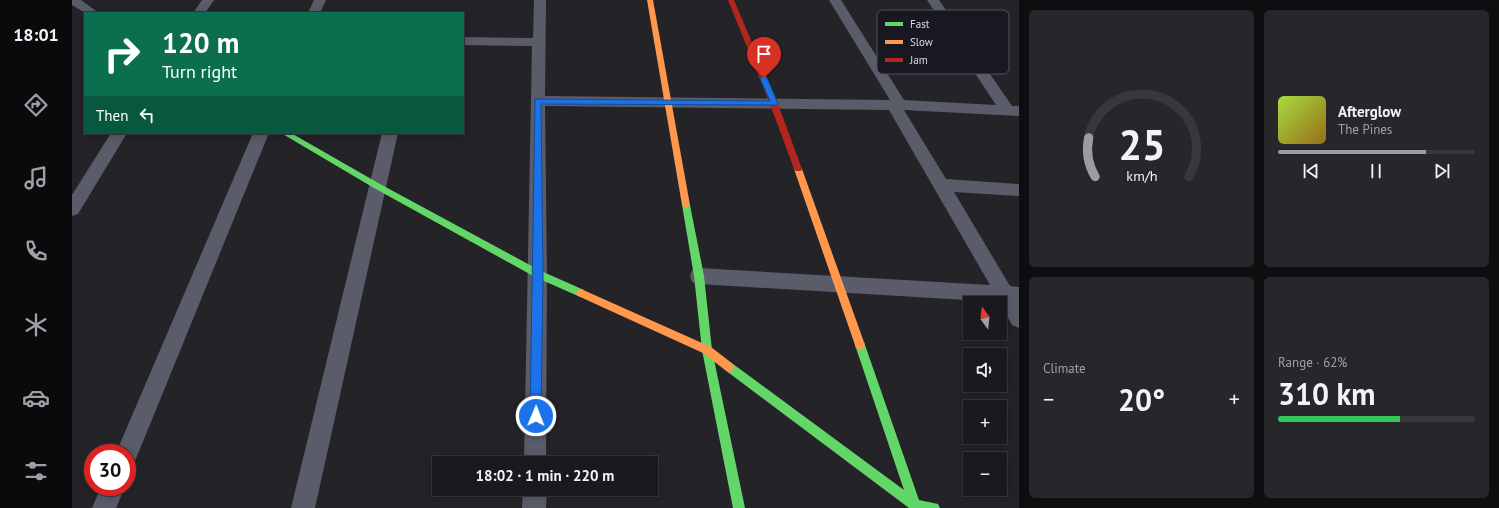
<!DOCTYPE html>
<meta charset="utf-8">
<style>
body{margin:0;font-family:"PT Sans",sans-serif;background:#27272b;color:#f1f3f6;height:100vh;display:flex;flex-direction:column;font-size:15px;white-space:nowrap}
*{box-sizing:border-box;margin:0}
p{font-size:13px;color:#9fa1a4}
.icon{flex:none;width:22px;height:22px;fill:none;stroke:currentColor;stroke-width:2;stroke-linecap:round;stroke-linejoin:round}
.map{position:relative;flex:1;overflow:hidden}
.details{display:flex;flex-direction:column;gap:10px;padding:10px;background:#0e0e10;width:480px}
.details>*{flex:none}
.guide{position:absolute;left:12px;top:12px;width:380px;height:122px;border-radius:0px;box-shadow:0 2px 10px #0003,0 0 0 1px #38383c;background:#0b6e4f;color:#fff;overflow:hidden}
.needle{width:26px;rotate:345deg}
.controls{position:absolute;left:891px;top:296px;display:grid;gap:8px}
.controls a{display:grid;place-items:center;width:44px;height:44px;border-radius:0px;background:#1a1a1e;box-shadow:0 2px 10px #0003,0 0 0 1px #38383c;font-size:20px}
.speed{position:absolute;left:12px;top:444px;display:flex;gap:8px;font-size:20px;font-weight:700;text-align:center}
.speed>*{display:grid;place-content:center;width:52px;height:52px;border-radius:50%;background:#1a1a1e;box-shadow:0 2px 10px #0003,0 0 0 1px #38383c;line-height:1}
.speed .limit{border:6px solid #d22;background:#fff;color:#111}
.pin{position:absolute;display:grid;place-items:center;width:34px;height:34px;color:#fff;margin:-41px -17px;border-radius:50% 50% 50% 0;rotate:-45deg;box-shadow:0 0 4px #0007}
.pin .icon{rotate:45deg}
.me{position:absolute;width:44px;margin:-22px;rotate:1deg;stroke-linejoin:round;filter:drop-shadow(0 0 3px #0008)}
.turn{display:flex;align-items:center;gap:14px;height:84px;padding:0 12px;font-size:18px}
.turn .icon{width:52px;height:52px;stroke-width:2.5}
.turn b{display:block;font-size:28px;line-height:34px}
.then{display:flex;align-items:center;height:38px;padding:0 12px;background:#0003;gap:8px;font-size:15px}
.big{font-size:30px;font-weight:800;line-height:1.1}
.details .card{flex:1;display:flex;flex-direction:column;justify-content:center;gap:6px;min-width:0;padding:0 14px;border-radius:6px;background:#27272b}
.details .dial{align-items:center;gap:0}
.dial svg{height:104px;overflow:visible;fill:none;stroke:#38383c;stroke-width:7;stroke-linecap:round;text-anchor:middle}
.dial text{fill:#f1f3f6;stroke:none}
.song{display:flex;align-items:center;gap:12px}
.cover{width:48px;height:48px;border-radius:6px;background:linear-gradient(135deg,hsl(80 70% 55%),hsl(40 70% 35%))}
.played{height:4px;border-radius:2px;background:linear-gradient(90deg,#9b9ba2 75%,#38383c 75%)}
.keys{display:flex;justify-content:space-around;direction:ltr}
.heat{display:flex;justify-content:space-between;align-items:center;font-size:22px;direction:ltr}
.charge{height:6px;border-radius:3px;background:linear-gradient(90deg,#34c759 62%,#38383c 0)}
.details .tiles{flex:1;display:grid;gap:10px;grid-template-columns:repeat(2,1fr)}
.trip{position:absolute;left:360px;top:456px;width:226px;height:40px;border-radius:0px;background:#1a1a1e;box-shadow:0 2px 10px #0003,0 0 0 1px #38383c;font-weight:800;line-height:40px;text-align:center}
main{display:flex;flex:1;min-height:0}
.tab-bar{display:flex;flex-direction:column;width:72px;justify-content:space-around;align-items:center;background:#0a0a0c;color:#9fa1a4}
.tab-bar .icon{width:28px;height:28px}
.tab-bar .selected{color:#9b9ba2}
.tab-bar b{font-size:18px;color:#f1f3f6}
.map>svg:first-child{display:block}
</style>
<main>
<nav class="tab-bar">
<b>18:01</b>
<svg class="icon selected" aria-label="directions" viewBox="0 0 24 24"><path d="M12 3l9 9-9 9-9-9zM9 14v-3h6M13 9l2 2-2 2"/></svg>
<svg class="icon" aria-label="music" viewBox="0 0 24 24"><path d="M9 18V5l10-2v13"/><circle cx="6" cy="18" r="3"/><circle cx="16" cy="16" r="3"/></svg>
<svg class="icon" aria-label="phone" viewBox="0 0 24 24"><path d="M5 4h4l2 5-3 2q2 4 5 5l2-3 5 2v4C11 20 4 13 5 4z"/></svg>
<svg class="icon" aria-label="climate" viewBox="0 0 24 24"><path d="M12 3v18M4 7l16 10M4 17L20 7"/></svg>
<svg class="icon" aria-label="car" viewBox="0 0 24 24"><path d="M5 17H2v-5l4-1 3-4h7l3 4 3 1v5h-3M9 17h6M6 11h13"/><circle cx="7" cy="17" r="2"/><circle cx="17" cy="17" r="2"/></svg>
<svg class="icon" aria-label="filters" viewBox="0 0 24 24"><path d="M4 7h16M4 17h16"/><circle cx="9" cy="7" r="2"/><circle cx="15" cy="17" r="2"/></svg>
</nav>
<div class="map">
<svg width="947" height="508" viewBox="0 0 947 508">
<rect width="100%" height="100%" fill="#232328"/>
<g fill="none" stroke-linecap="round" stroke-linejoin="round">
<path fill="#5a5c69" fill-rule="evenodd" d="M0,0H9L27,13H13L0,5Z
M130,0H142L133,13H121Z
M242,0H254L248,13H236Z
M462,0H474L473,96L818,100L757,0H769L832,100L924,105L855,0H867L940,106H947V116L832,110L874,179L947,184V196L882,192L938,286L947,287V328L940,325L927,302L627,284L620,282L618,276L620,270L627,268L918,285L817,110L473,106L475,274L474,463H452L460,46L391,45V37L461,38Z
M39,133H55L6,214L0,216V195Z
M181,133H197L63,461L55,464V453H44Z
M310,133H326L243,508H219Z
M29,487H53L44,508H20Z
M451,489H475L474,508H450Z"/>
<path fill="#63d668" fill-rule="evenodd" d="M209,133H219L308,184L469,271L512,290L514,293L512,296L509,297L506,296L463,277L302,188Z
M614,202L618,205L632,276L640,350L673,508H661L630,350L622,276L610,205Z
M788,340L792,342L793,345L847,500L866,504L868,508H837L653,370L652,367L653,364L657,362L661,364L832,490L783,345L784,342Z"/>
<path fill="#ff974d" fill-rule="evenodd" d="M575,0H581L618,205L614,208L610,205Z
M726,166L730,169L793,345L792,348L788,350L784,348L783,345L722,169Z
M509,289L639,347L661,364L662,367L661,370L657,372L653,370L631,353L506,296L504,293L506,290Z"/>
<path fill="#b3261e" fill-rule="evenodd" d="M656,0H662L706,104L730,169L729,171H723L722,169L698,104Z"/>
</g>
<path fill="#1a73e8" stroke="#114b97" d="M692,75L695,78L706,104L705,105L469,104L471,274L469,416L468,420L464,421L460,420L458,416L463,99L698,101L688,78Z"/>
<rect x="805" y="10" width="132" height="64" rx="6" fill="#171821" stroke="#52535b" stroke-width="1"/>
<rect x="813" y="22" width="18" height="4" fill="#63d668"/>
<rect x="813" y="40" width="18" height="4" fill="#ff974d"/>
<rect x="813" y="58" width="18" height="4" fill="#b3261e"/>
<g font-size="11" fill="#dbdce3">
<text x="838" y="28">Fast</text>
<text x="838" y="46">Slow</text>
<text x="838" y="64">Jam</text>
</g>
</svg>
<div class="controls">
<a><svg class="needle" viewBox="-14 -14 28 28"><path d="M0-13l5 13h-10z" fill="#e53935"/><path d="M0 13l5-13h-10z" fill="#9fa1a4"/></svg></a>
<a><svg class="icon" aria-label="sound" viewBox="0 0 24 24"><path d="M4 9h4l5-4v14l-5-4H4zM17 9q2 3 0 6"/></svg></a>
<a>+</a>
<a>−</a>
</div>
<div class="speed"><div class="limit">30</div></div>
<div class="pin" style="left:692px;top:78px;background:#d93025"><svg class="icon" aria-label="arrive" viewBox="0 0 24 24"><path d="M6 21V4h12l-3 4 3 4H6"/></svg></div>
<svg class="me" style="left:464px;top:416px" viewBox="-20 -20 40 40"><circle r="17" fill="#1a73e8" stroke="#fff" stroke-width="3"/><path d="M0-11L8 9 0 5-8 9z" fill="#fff"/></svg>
<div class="trip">18:02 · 1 min · 220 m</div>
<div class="guide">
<div class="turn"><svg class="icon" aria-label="right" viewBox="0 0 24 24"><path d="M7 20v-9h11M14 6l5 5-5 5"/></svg><div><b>120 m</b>Turn right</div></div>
<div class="then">Then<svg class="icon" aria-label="left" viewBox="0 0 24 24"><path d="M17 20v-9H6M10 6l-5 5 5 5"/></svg></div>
</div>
</div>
<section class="details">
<div class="tiles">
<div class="card dial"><svg viewBox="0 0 100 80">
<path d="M14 69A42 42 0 1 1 86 69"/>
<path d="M14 69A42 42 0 0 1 9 39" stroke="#9b9ba2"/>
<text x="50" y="56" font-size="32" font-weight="700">25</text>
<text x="50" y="72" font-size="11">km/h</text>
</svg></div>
<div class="card">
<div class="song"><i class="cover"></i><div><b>Afterglow</b><p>The Pines</p></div></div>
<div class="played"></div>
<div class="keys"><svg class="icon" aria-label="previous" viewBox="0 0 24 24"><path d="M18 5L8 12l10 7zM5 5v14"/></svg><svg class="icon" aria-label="pause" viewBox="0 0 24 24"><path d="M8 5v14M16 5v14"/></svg><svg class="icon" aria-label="next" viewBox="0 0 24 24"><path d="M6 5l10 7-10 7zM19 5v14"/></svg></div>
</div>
<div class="card"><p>Climate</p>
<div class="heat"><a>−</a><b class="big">20°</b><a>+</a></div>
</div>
<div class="card"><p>Range · 62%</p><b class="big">310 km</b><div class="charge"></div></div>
</div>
</section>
</main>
